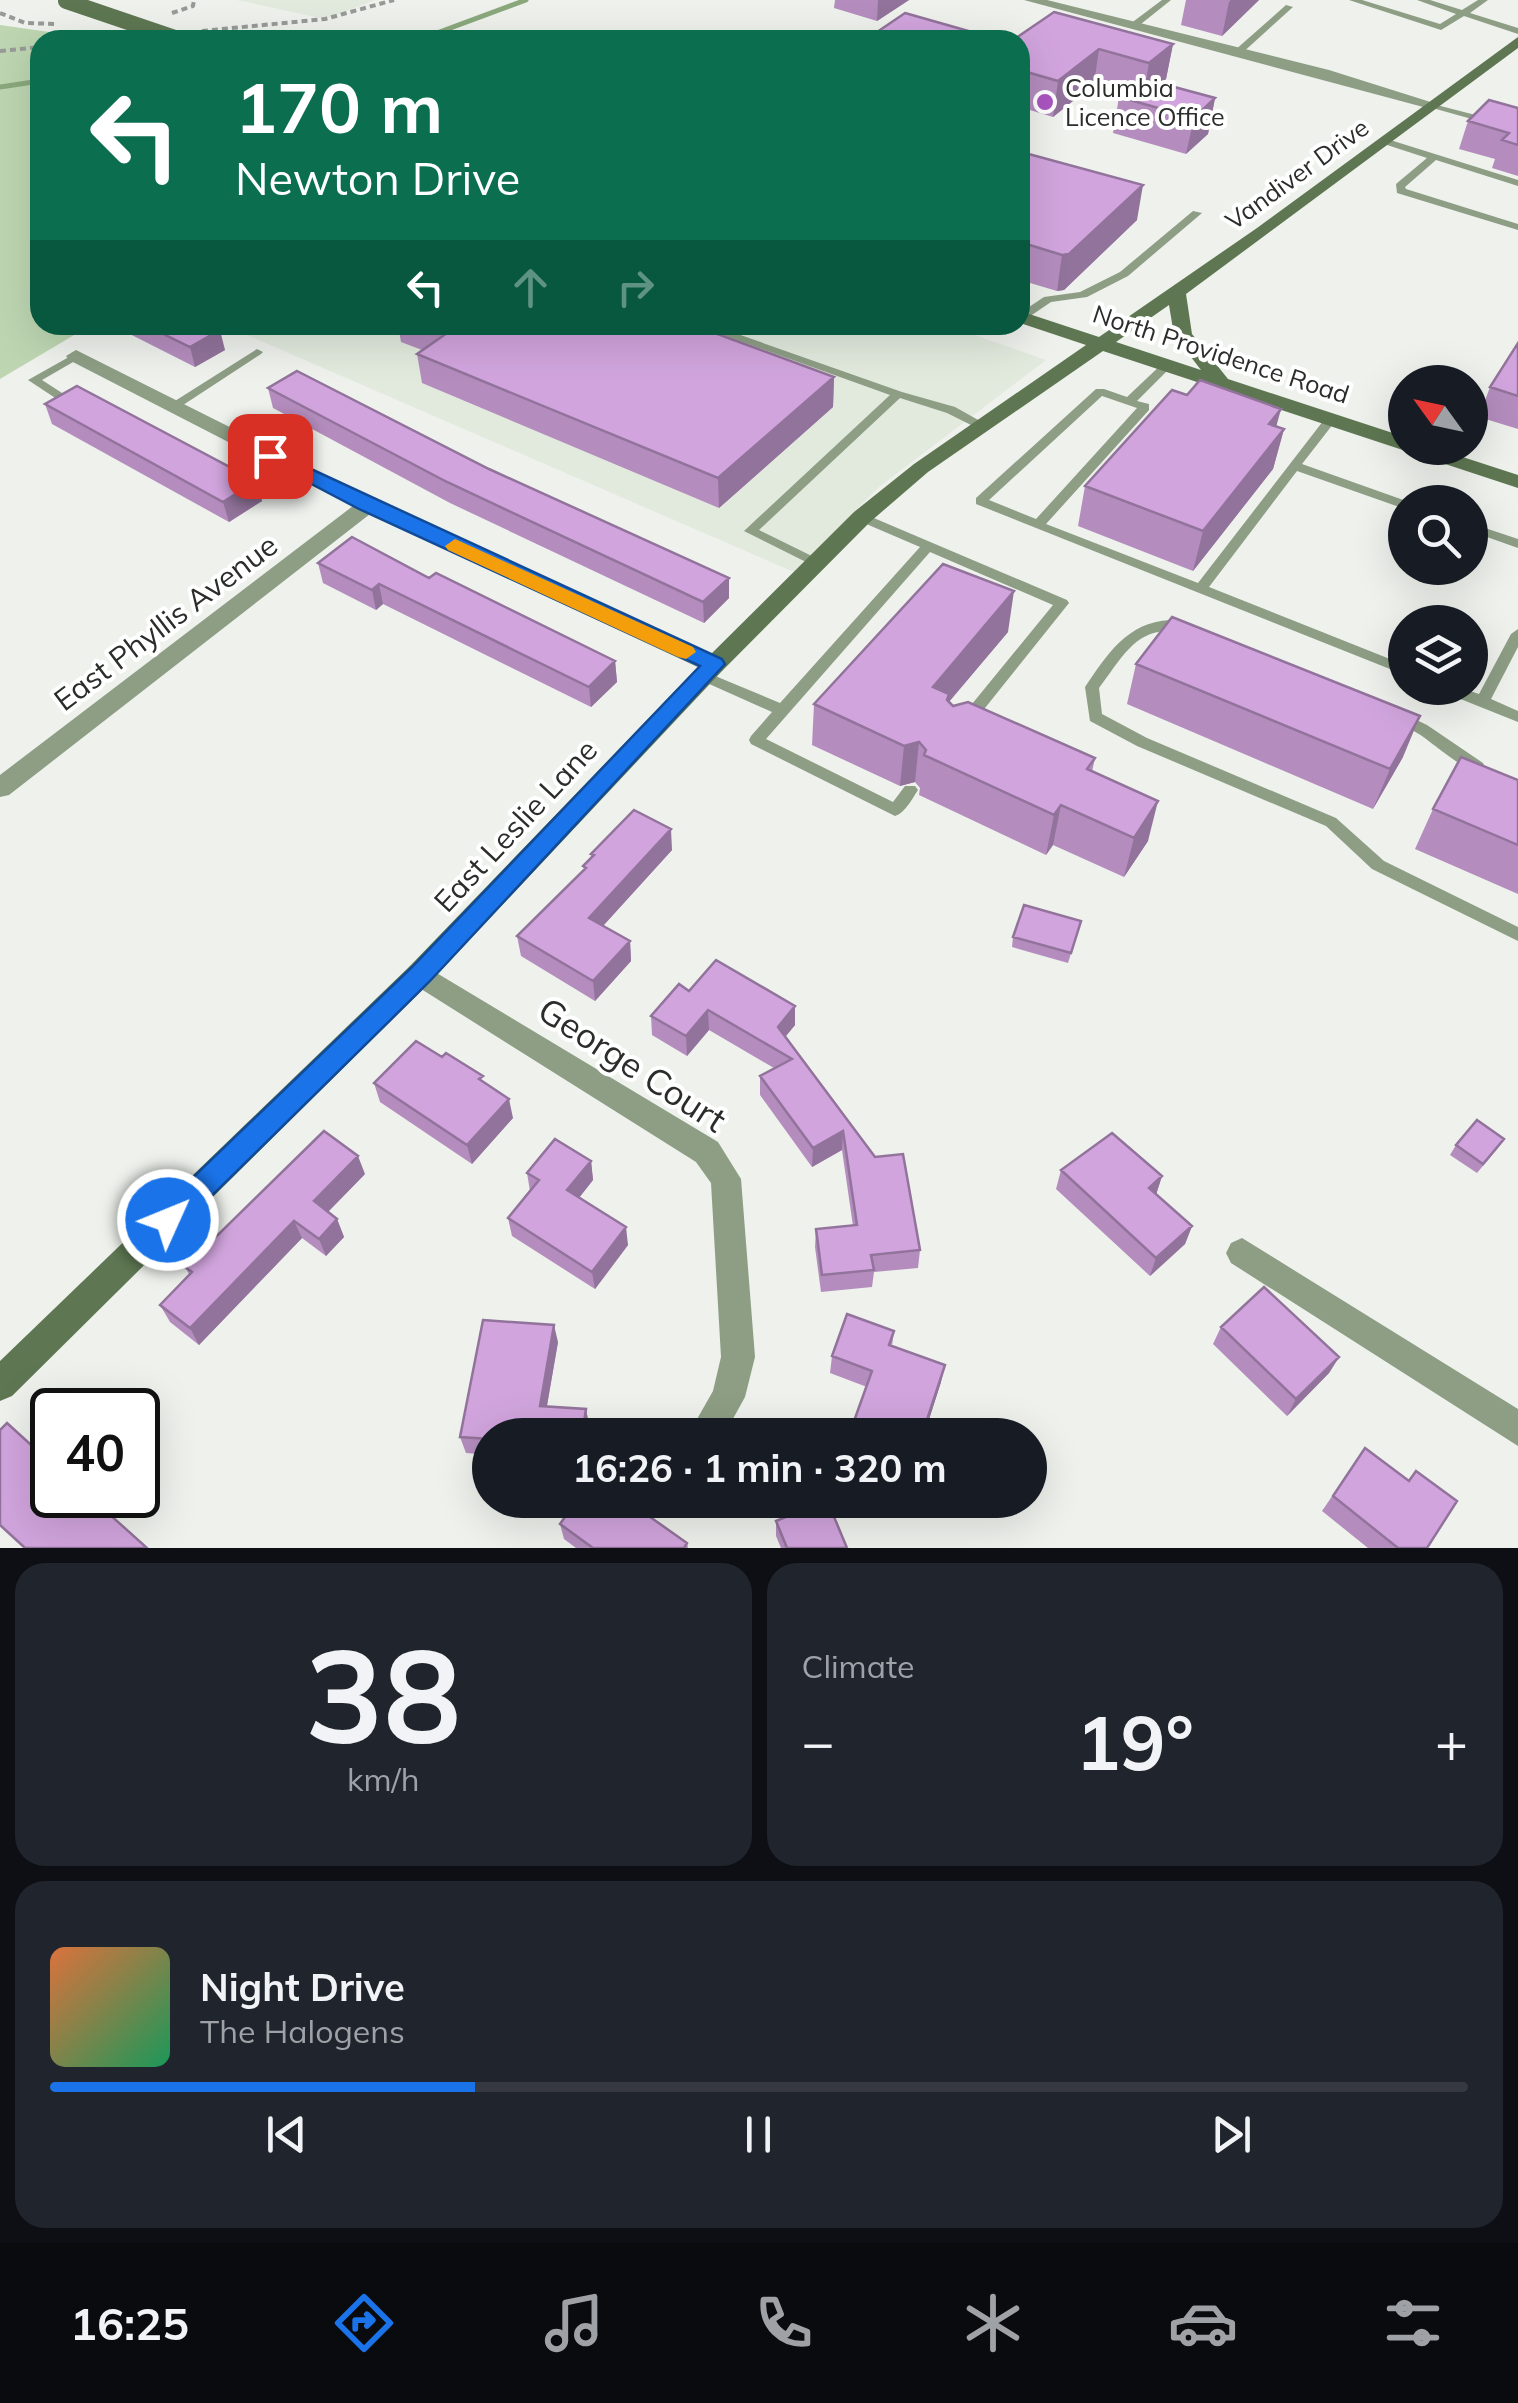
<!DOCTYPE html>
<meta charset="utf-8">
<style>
body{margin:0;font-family:Mulish,sans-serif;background:#20242c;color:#f1f3f6;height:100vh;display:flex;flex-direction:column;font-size:38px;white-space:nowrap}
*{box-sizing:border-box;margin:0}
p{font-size:32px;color:#9ea1a6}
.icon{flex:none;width:55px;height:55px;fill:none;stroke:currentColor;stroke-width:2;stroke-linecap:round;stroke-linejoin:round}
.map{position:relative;height:1548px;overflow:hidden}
.sheet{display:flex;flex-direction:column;gap:15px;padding:15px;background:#0d0f14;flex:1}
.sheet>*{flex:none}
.banner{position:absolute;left:30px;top:30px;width:1000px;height:305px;border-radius:30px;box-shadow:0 10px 40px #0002;background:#0b6e4f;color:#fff;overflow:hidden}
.needle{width:65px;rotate:303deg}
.controls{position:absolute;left:1388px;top:365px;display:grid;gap:20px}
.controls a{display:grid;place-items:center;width:100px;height:100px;border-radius:50%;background:#171b24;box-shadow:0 10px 40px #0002;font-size:50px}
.speed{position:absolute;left:30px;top:1388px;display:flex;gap:20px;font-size:50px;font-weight:700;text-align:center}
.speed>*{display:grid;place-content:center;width:130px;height:130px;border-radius:50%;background:#171b24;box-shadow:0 10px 40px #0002;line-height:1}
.speed .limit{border:5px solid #111;border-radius:15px;background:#fff;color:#111}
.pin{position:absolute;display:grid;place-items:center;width:85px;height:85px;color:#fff;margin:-42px;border-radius:20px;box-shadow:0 5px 15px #0006}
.me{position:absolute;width:110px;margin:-55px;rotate:46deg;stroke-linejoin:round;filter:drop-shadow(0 0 8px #0008)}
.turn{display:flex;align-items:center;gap:35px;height:210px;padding:0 40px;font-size:45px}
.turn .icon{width:130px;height:130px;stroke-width:2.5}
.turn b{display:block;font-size:70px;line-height:85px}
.lanes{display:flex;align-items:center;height:95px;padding:0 40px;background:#0003;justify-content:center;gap:50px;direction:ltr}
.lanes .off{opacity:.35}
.big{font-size:75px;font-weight:700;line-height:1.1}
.sheet .tile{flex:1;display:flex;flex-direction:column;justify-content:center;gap:15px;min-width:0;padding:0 35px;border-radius:30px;background:#20242c}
.sheet .dial{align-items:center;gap:0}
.dial b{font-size:130px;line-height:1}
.song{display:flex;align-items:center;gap:30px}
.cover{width:120px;height:120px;border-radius:15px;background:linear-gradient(135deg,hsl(20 70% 55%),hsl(150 70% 35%))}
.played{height:10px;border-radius:5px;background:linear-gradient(90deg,#1a73e8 30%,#363941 30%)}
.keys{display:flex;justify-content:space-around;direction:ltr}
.heat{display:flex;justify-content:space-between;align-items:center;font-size:55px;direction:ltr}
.sheet .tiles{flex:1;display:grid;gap:15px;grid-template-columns:1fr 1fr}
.tile:last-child{grid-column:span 2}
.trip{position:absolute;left:472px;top:1418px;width:575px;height:100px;border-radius:50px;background:#171b24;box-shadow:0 10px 40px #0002;font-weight:700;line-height:100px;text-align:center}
.menu{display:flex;height:160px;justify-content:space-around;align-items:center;background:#090b0e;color:#9ea1a6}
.menu .icon{width:70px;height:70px}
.menu .on{color:#1a73e8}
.menu b{font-size:45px;color:#f1f3f6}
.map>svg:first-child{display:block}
</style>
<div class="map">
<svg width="1518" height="1548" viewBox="0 0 1518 1548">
<rect width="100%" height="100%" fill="#eef1ec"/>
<path fill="#e2eade" d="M237,0H375L325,19Z
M224,325H946L1046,360L879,487L794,572Z"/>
<path fill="#bdd6b1" d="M0,25L49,32V40H40V325H91L0,379Z"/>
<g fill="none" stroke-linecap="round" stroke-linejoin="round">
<path stroke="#8aa87c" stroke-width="5" d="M418,40L526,0
M0,87L40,81"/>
<path stroke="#979a96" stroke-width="4" stroke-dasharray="6 4" stroke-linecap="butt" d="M0,13L25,23L58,24
M172,13L193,6L194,0
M202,31L325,19L394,0
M0,51L40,47"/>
<path fill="#8d9e85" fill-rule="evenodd" d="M1162,0H1171L1136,28H1130V24Z
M1349,0H1362L1440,24L1456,14L1417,0H1430L1462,10L1478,0H1488L1470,13L1518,28V34L1464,16L1441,30Z
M1286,5L1293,7L1240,55H1234V51Z
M1429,103L1518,126V132L1429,107Z
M1381,139H1387L1518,180V186L1436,160L1405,187L1406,189L1518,224V230L1397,193L1396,184L1427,158L1381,143Z
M1193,211L1202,213L1128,276L1087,297L1051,302L1026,319L1020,320V313L1044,297L1080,292L1120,272Z
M695,325H712L902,392L955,407L989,426L987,429H979L947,413L900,398L759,530L824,562L822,565H812L744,531L890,395Z
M257,349L263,352L261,354L177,409H169L167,406Z
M76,353L82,356L80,358L42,380L76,402L78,405L72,409L28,380Z
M1168,361L1172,362V366L1137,401L1149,404V410L1046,524L1198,583L1327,416H1335L1337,419L1302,464L1409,502H1405V509L1297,471L1209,587L1405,665V675L976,504V498L1096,389H1104L1127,397L1164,362ZM1102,396L1137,408L1036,519L989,500Z
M862,513L1067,600L1069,603L973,723H963L961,719L963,715L1053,605L930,552L766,739L893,802L905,786H915L918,790C912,799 905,813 895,816L751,744L749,740L751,736L772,712L698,679L696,676L698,673H708L780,703L920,547L857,520L856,517L857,514Z
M1470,523L1518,539V548L1470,531Z
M1170,620L1191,626L1193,629L1186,634C1139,621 1124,655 1099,688L1102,714L1147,738L1336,818L1384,861L1518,927V941L1372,869L1326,826L1137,746L1090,721L1085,687C1107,655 1127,622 1170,620Z
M1518,629V647L1491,699L1518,711V722L1443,692L1441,688H1461L1479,694L1511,634Z
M1402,713L1427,725L1483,763L1485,767L1483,771L1478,772C1457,765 1440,749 1422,736C1413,730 1402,725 1395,718L1397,714Z"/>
<path fill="#8d9e85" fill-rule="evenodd" d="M1024,0H1047L1329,70L1440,105L1427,108Z
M76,350L375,500L722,659L726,665L722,671H706L370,514L9,795L0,797V775L353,506L69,360L66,356Z
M420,963L718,1142L741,1179L755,1357L745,1397L724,1435H688L713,1391L721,1357L711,1183L696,1162L410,982L406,974L410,966Z
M1242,1238L1518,1409V1446L1231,1263L1226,1253L1231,1243Z"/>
<path fill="#5e7752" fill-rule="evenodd" d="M1518,37V48L1186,294L1192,334L1228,379L1405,437V448H1435L1518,475V488L1103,351L928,472L870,522L722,671L430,982L12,1396L0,1401V1361L410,966L706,659L854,512L914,464L1086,345L1020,323V311L1099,337L1257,228ZM1169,305L1174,335L1201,370L1116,342Z"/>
<path stroke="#5e7752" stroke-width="16" d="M66,1L181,40"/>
</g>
<path fill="#b48dbe" d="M835,0H909L877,21L834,8Z
M1186,0H1259L1222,36L1181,25Z
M880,30L1000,40H879Z
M1020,40L1173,44L1166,79L1161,84L1215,98L1208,134L1186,154L1113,133L1119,97L1124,93L1094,84L1053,117L1020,107Z
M1518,108V176L1492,168L1495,159L1459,149L1468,121Z
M1020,158L1137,220L1064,290L1057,291L1020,280Z
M112,325H208L225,350L195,367Z
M398,325H693L834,377L833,407L719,508L422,383L417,354L422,350L401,342Z
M1518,343V429L1479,417L1490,387Z
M268,388L729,598L704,623L450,503L273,408Z
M45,404L256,481L262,501L229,522L52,424Z
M1276,426L1284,429L1273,469L1193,571L1078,526L1085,486Z
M318,563L615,661L617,682L591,707L383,604L376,610L323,583Z
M1008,632L949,702L953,706L1095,758L1092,772L1148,841L1124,877L1053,845L1046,855L919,795L920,788L915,782L900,786L812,745L814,704Z
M1136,664L1403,757L1373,809L1127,704Z
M1518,780V894L1415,849L1433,809Z
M672,850L603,926L630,941L631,961L595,1001L521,956L517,936L584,870L583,866L591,858V854Z
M1078,931L1068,963L1012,947L1013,937Z
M689,991L795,1006V1025L785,1037L920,1250L918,1268L874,1272L872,1287L821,1292L815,1247L816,1229L853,1226L842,1150L812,1167L760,1095V1076L774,1068L709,1030L687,1056L652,1035L651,1016Z
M374,1083H484L513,1118L472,1164L380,1102Z
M1456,1145L1498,1148L1477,1173L1450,1155Z
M591,1161L593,1180L579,1198L628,1245L595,1289L512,1236L508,1218L530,1191L527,1173Z
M1061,1170L1162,1176L1156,1194L1192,1226L1185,1244L1150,1276L1056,1189Z
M365,1174L328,1212L337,1219L344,1237L326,1256L302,1238L199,1345L170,1322L160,1305L189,1274L185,1267Z
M1221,1327L1339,1357L1329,1373L1287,1416L1213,1344Z
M894,1331L892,1346L941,1382L924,1435H849L867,1387L830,1373L832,1356Z
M558,1342L547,1406L586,1409L589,1425L588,1435H490V1455L466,1453L460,1437Z
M1365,1448L1408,1480L1416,1471L1427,1548H1368L1322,1511Z
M776,1521L847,1548H781L776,1536Z
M560,1524L687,1543L688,1548H576L564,1539Z"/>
<path fill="#92739b" d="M878,0H909L877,21Z
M1231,0H1259L1222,36L1229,2Z
M1173,44L1166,79L1143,98L1149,63Z
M1099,49L1094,84L1053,117L1058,81Z
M1215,98L1208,134L1186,154L1194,118Z
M1143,185L1137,220L1064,290L1057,291L1062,255Z
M220,330L225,350L195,367L190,347Z
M834,377L833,407L719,508L718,478Z
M1281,409L1271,446L1284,429L1273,469L1193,571L1203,531L1269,424Z
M256,481L262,501L229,522L223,502Z
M729,578V598L704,623L703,602Z
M379,584L383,604L376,610L372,590Z
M1014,591L1008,632L947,704L933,687Z
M615,661L617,682L591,707L589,687Z
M1420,716L1403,757L1373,809L1390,769Z
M919,742L915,782L900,786L904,746Z
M1158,801L1148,841L1124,877L1134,838Z
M1061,805L1053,845L1046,855L1054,815Z
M671,829L672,850L592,938L589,918Z
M630,941L631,961L595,1001L593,981Z
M795,1006V1025L777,1047L778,1027Z
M708,1010L709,1030L687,1056L686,1036Z
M509,1099L513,1118L472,1164L467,1145Z
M843,1131L842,1150L812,1167L813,1148Z
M358,1156L365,1174L321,1219L314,1201Z
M591,1161L593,1180L570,1209L567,1190Z
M1162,1176L1156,1195L1149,1188Z
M337,1219L344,1237L326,1256L319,1239Z
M294,1221L302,1238L199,1345L190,1328Z
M1192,1226L1185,1244L1150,1276L1156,1258Z
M626,1227L628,1245L595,1289L592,1272Z
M554,1325L558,1342L544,1422L540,1406Z
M1339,1357L1329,1373L1287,1416L1296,1399Z
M945,1365L941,1382L924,1435H922Z
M586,1409L589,1425L588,1435H582Z"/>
<path fill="#d1a4dd" stroke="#92739b" stroke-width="2.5" d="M1054,12L1173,44L1149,63L1099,49L1058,81L1020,70V40H1013Z
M905,13L1000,40H914L880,30Z
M1141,78L1215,98L1194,118L1119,97Z
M1489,100L1518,108V145L1502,140L1509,133L1468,121Z
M1025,153L1143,185L1069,254L1062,255L1020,242V158Z
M145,325H208L220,330L190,347Z
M427,325H693L834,377L718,478L417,354L447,333Z
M1518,343V396L1490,387Z
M297,371L489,469L729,578L703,602L447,482L268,388Z
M1200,380L1281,409L1269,424L1284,429L1203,531L1085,486L1172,390L1187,395Z
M77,386L256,481L223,502L45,404Z
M352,537L429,578L436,573L615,661L589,687L379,584L372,590L318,563Z
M943,564L1014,591L933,687L949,694L947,700L953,706L968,702L1095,758L1087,769L1158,801L1134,838L1061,805L1054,815L924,755L926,750L919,742L904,746L814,704Z
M1172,617L1420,716L1390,769L1136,664Z
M1461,757L1518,780V845L1433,809Z
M634,810L671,829L589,918L630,941L593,981L517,936L586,868L583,866L594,855L591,854Z
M1024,905L1081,921L1071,953L1013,937Z
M716,960L795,1006L778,1027L875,1157L903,1154L920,1250L871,1255L874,1270L822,1275L816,1229L857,1225L843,1131L813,1148L760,1076L792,1059L708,1010L686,1036L651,1016L679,984L689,991Z
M416,1041L442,1057L446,1053L483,1076L479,1079L509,1099L467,1145L374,1083Z
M1477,1120L1504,1139L1483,1164L1456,1145Z
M324,1131L358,1156L314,1201L337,1219L319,1239L294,1221L190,1328L160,1305L192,1272L185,1267Z
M1112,1133L1162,1176L1149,1188L1192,1226L1156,1258L1061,1170Z
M555,1139L591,1161L567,1190L626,1227L592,1272L508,1218L539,1180L527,1173Z
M1264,1287L1339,1357L1296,1399L1221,1327Z
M847,1314L894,1331L889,1345L945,1365L922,1435H849L872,1371L832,1356Z
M483,1320L554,1325L540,1406L586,1409L582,1435H490V1439L460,1437Z
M7,1423L52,1464V1495H88L147,1548H25L0,1525V1430Z
M1365,1448L1409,1481L1416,1471L1457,1501L1427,1548H1398L1333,1496Z
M577,1500H626L687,1543L684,1548H593L560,1524Z
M827,1500L847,1548H787L776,1521Z"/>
<path fill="#1a73e8" stroke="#114b97" stroke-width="2.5" d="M270,450L722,659L725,664L429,982L178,1229L168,1233L158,1229L154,1220L158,1211L412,967L700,666L361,510L264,459L261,456Z"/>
<path fill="#f59e0b" d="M455,539L693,647L696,652L686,659L678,657L448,550L445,546Z"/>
<circle fill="#ab54c1" stroke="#fff" stroke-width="4" cx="1045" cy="102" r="10"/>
<g text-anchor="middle" stroke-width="8" stroke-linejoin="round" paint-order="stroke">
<g font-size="25" fill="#2b2d2b" stroke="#fff" text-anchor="start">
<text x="1065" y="97">Columbia<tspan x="1065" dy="29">Licence Office</tspan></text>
</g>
<g font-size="25" fill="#2b2d2b" stroke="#fff">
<text transform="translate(1297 174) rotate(-36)" y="9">Vandiver Drive</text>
<text transform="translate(1221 354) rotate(18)" y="9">North Providence Road</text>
</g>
<g font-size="30" fill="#2b2d2b" stroke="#fff">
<text transform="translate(166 623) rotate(-37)" y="10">East Phyllis Avenue</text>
<text transform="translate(516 826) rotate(-47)" y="10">East Leslie Lane</text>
</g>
<g font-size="35" fill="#2b2d2b" stroke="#fff">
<text transform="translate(632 1065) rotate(33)" y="12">George Court</text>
</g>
</g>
</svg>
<div class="controls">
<a><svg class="needle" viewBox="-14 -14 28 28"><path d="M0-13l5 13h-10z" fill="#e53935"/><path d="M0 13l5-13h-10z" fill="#9ea1a6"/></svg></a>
<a><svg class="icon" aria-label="search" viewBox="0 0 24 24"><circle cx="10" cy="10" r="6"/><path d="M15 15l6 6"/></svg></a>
<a><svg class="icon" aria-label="layers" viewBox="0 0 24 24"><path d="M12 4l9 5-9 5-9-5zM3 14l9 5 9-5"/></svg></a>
</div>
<div class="speed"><div class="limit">40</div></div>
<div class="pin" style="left:270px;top:456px;background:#d93025"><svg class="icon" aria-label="arrive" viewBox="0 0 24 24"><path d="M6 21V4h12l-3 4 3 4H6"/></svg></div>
<svg class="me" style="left:168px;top:1220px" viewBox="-20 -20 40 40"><circle r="17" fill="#1a73e8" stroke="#fff" stroke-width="3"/><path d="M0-11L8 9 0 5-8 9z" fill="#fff"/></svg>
<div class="trip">16:26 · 1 min · 320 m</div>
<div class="banner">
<div class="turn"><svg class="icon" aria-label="left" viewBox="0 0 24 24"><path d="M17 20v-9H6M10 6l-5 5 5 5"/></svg><div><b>170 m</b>Newton Drive</div></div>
<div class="lanes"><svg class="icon" aria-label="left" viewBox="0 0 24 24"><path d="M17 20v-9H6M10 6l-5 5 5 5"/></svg><svg class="icon off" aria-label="ahead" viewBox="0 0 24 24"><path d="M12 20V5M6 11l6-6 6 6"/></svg><svg class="icon off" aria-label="right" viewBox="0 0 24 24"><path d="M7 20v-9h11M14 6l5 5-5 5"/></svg></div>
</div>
</div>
<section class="sheet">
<div class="tiles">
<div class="tile dial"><b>38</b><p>km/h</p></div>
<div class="tile"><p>Climate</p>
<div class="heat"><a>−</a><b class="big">19°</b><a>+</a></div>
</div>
<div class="tile">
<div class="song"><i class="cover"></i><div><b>Night Drive</b><p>The Halogens</p></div></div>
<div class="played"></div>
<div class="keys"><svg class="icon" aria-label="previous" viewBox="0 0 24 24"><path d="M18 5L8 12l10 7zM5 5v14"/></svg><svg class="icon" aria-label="pause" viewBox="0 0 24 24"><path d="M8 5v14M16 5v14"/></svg><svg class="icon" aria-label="next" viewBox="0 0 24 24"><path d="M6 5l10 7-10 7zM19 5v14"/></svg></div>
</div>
</div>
</section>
<nav class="menu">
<b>16:25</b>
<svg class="icon on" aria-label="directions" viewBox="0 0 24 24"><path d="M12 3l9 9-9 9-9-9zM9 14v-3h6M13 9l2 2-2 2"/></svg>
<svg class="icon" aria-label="music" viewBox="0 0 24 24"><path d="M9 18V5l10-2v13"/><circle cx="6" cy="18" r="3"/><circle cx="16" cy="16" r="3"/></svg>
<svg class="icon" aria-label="phone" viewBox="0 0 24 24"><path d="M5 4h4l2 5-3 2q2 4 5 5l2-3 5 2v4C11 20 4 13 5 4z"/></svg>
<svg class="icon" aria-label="climate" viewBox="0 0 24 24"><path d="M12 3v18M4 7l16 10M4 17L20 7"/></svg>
<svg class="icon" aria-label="car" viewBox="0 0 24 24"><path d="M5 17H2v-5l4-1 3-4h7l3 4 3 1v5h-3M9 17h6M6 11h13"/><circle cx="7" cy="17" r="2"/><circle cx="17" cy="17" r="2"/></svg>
<svg class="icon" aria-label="filters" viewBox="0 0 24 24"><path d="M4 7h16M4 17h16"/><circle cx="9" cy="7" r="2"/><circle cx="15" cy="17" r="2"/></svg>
</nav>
